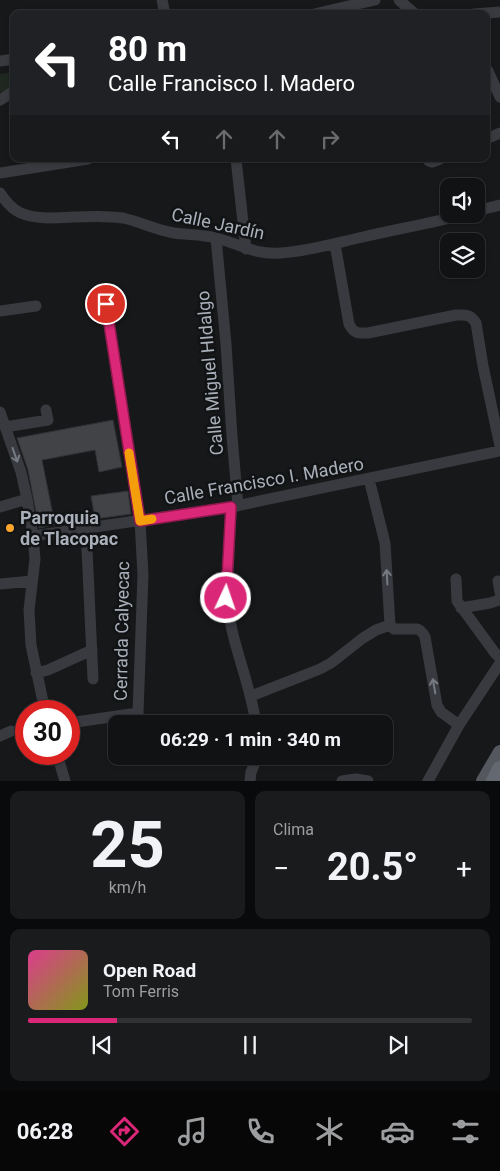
<!DOCTYPE html>
<html lang="es">
<meta charset="utf-8">
<style>
body{margin:0;font-family:Roboto,sans-serif;background:#1a1b1d;color:#f1f3f6;height:100vh;display:flex;flex-direction:column;font-size:19px;white-space:nowrap}
*{box-sizing:border-box;margin:0}
p{font-size:16px;color:#9c9ea0}
.icon{flex:none;width:28px;height:28px;fill:none;stroke:currentColor;stroke-width:2;stroke-linecap:round;stroke-linejoin:round}
.map{position:relative;height:781px;overflow:hidden}
.details{display:flex;flex-direction:column;gap:10px;padding:10px;background:#090a0b;flex:1}
.details>*{flex:none}
.hud{position:absolute;left:10px;top:10px;width:480px;height:152px;border-radius:10px;box-shadow:0 1px 4px #0004,0 0 0 1px #303234;background:#202124;color:#fff;overflow:hidden}
.controls{position:absolute;left:440px;top:178px;display:grid;gap:10px}
.controls a{display:grid;place-items:center;width:45px;height:45px;border-radius:10px;background:#111214;box-shadow:0 1px 4px #0004,0 0 0 1px #303234;font-size:25px}
.speed{position:absolute;left:15px;top:700px;display:flex;gap:10px;font-size:25px;font-weight:700;text-align:center}
.speed>*{display:grid;place-content:center;width:65px;height:65px;border-radius:50%;background:#111214;box-shadow:0 1px 4px #0004,0 0 0 1px #303234;line-height:1}
.speed .limit{border:8px solid #d22;background:#fff;color:#111}
.pin{position:absolute;display:grid;place-items:center;width:42px;height:42px;color:#fff;margin:-21px;border:2px solid #fff;border-radius:50%;box-shadow:0 1px 5px #0007}
.me{position:absolute;width:55px;margin:-28px;rotate:3deg;stroke-linejoin:round;filter:drop-shadow(0 0 4px #0008)}
.turn{display:flex;align-items:center;gap:18px;height:105px;padding:0 15px;font-size:22px}
.turn .icon{width:65px;height:65px;stroke-width:2.5}
.turn b{display:block;font-size:35px;line-height:42px}
.lanes{display:flex;align-items:center;height:48px;padding:0 15px;background:#0003;justify-content:center;gap:25px;direction:ltr}
.lanes .off{opacity:.35}
.big{font-size:38px;font-weight:700;line-height:1.1}
.details .card{flex:1;display:flex;flex-direction:column;justify-content:center;gap:8px;min-width:0;padding:0 18px;border-radius:10px;background:#1a1b1d}
.details .dial{align-items:center;gap:0}
.dial b{font-size:65px;line-height:1}
.song{display:flex;align-items:center;gap:15px}
.cover{width:60px;height:60px;border-radius:8px;background:linear-gradient(135deg,hsl(330 70% 55%),hsl(70 70% 35%))}
.played{height:5px;border-radius:2px;background:linear-gradient(90deg,#db2777 20%,#303234 20%)}
.keys{display:flex;justify-content:space-around;direction:ltr}
.heat{display:flex;justify-content:space-between;align-items:center;font-size:28px;direction:ltr}
.details .tiles{flex:1;display:grid;gap:10px;grid-template-columns:1fr 1fr}
.card:last-child{grid-column:span 2}
.trip{position:absolute;left:108px;top:715px;width:285px;height:50px;border-radius:10px;background:#111214;box-shadow:0 1px 4px #0004,0 0 0 1px #303234;font-weight:700;line-height:50px;text-align:center}
.menu{display:flex;height:80px;justify-content:space-around;align-items:center;background:#070708;color:#9c9ea0}
.menu .icon{width:35px;height:35px}
.menu .active{color:#db2777}
.menu b{font-size:22px;color:#f1f3f6}
.map>svg:first-child{display:block}
</style>
<div class="map">
<svg width="500" height="781" viewBox="0 0 500 781">
<rect width="100%" height="100%" fill="#17181a"/>
<path fill="#1f2820" d="M14,72V90L0,92V74Z"/>
<path fill="#414347" stroke="#313236" d="M113,420L122,467L99,472L95,450L42,460L55,525L39,528L28,470L17,438Z
M128,491L131,514L95,519L91,496Z"/>
<g fill="none" stroke-linecap="round" stroke-linejoin="round">
<path stroke="#383a3f" stroke-width="11" d="M162,0L165,14
M399,0L415,14
M314,14L375,0
M474,14L500,12
M0,61L14,59
M486,70L488,71L500,97
M0,100L14,91
M486,139L500,133
M236,159L246,249
M427,159L429,161L432,162L440,159
M0,173L88,159
M0,193C13,213 24,217 48,218C73,218 98,214 123,218C141,222 156,230 174,233C188,235 202,234 216,238C241,244 253,255 281,253C309,251 336,243 363,237C398,229 432,223 467,214
M476,211L500,205
M216,238L226,344L232,436L238,506
M335,244L349,324C354,334 358,333 368,333L456,315C466,315 470,314 476,323L483,366L500,446
M106,304L140,521L143,575L138,713L139,724
M0,311L36,306
M0,412L21,472L27,499L33,536L35,559L29,610L31,645L45,711
M5,427L48,420L46,410
M369,479L385,543L390,625
M0,507L27,499
M231,507L227,598C230,641 250,681 256,724
M33,536L231,507L500,451
M87,549L93,679
M456,579L457,601L495,653L500,658
M498,581L500,592
M0,584L32,581
M461,608L490,603L499,600L500,597
M390,625L394,629H417C421,630 423,633 425,637L437,705L441,712L459,725
M36,673L48,670L92,650
M251,696L320,669L331,663L363,638L376,630L390,625
M69,723L138,713
M0,736L11,731
M57,754L65,781
M250,781L251,772L258,756
M342,781L356,779L368,781
M428,781L459,725L500,663"/>
<path stroke="#54575e" stroke-width="14" d="M483,781L500,752"/>
<path stroke="#646870" stroke-width="16" d="M494,781L500,769"/>
</g>
<defs><path id="oneway-shaft" d="M-6 0H5M1.5-3L5.5 0L1.5 3" fill="none" stroke-width="1.6" stroke-linecap="round" stroke-linejoin="round" transform="scale(1.25)"/></defs>
<g stroke="#767b83">
<use href="#oneway-shaft" transform="translate(15 455) rotate(71)"/>
<use href="#oneway-shaft" transform="translate(387 577) rotate(-93)"/>
<use href="#oneway-shaft" transform="translate(434 686) rotate(-100)"/>
</g>
<g fill="none" stroke-linecap="round" stroke-linejoin="round">
<defs>
<path id="route" d="M106,304L140,521L231,507L226,598"/>
</defs>
<use href="#route" stroke="#8e194d" stroke-width="12"/>
<use href="#route" stroke="#db2777" stroke-width="9"/>
<path stroke="#f59e0b" stroke-width="9" d="M129,453L140,521L152,519"/>
</g>
<circle fill="#fea52c" stroke="#121315" stroke-width="2" cx="10" cy="528" r="5"/>
<g text-anchor="middle" stroke-width="5" stroke-linejoin="round" paint-order="stroke">
<g font-size="18" fill="#a9b0ba" stroke="#121315">
<text transform="translate(218 224) rotate(12)" y="6">Calle Jardín</text>
<text transform="translate(210 373) rotate(-95)" y="6">Calle Miguel HIdalgo</text>
<text transform="translate(264 481) rotate(-10)" y="6">Calle Francisco I. Madero</text>
<text transform="translate(122 631) rotate(-89)" y="6">Cerrada Calyecac</text>
</g>
<g font-size="18" font-weight="bold" fill="#a9b0ba" stroke="#121315" text-anchor="start">
<text x="20" y="524">Parroquia<tspan x="20" dy="21">de Tlacopac</tspan></text>
</g>
</g>
</svg>
<div class="controls">
<a><svg class="icon" aria-label="sound" viewBox="0 0 24 24"><path d="M4 9h4l5-4v14l-5-4H4zM17 9q2 3 0 6"/></svg></a>
<a><svg class="icon" aria-label="layers" viewBox="0 0 24 24"><path d="M12 4l9 5-9 5-9-5zM3 14l9 5 9-5"/></svg></a>
</div>
<div class="speed"><div class="limit">30</div></div>
<div class="pin" style="left:106px;top:304px;background:#d93025"><svg class="icon" aria-label="arrive" viewBox="0 0 24 24"><path d="M6 21V4h12l-3 4 3 4H6"/></svg></div>
<svg class="me" style="left:226px;top:598px" viewBox="-20 -20 40 40"><circle r="17" fill="#db2777" stroke="#fff" stroke-width="3"/><path d="M0-11L8 9 0 5-8 9z" fill="#fff"/></svg>
<div class="trip">06:29 · 1 min · 340 m</div>
<div class="hud">
<div class="turn"><svg class="icon" aria-label="left" viewBox="0 0 24 24"><path d="M17 20v-9H6M10 6l-5 5 5 5"/></svg><div><b>80 m</b>Calle Francisco I. Madero</div></div>
<div class="lanes"><svg class="icon" aria-label="left" viewBox="0 0 24 24"><path d="M17 20v-9H6M10 6l-5 5 5 5"/></svg><svg class="icon off" aria-label="ahead" viewBox="0 0 24 24"><path d="M12 20V5M6 11l6-6 6 6"/></svg><svg class="icon off" aria-label="ahead" viewBox="0 0 24 24"><path d="M12 20V5M6 11l6-6 6 6"/></svg><svg class="icon off" aria-label="right" viewBox="0 0 24 24"><path d="M7 20v-9h11M14 6l5 5-5 5"/></svg></div>
</div>
</div>
<section class="details">
<div class="tiles">
<div class="card dial"><b>25</b><p>km/h</p></div>
<div class="card"><p>Clima</p>
<div class="heat"><a>−</a><b class="big">20.5°</b><a>+</a></div>
</div>
<div class="card">
<div class="song"><i class="cover"></i><div><b>Open Road</b><p>Tom Ferris</p></div></div>
<div class="played"></div>
<div class="keys"><svg class="icon" aria-label="previous" viewBox="0 0 24 24"><path d="M18 5L8 12l10 7zM5 5v14"/></svg><svg class="icon" aria-label="pause" viewBox="0 0 24 24"><path d="M8 5v14M16 5v14"/></svg><svg class="icon" aria-label="next" viewBox="0 0 24 24"><path d="M6 5l10 7-10 7zM19 5v14"/></svg></div>
</div>
</div>
</section>
<nav class="menu">
<b>06:28</b>
<svg class="icon active" aria-label="directions" viewBox="0 0 24 24"><path d="M12 3l9 9-9 9-9-9zM9 14v-3h6M13 9l2 2-2 2"/></svg>
<svg class="icon" aria-label="music" viewBox="0 0 24 24"><path d="M9 18V5l10-2v13"/><circle cx="6" cy="18" r="3"/><circle cx="16" cy="16" r="3"/></svg>
<svg class="icon" aria-label="phone" viewBox="0 0 24 24"><path d="M5 4h4l2 5-3 2q2 4 5 5l2-3 5 2v4C11 20 4 13 5 4z"/></svg>
<svg class="icon" aria-label="climate" viewBox="0 0 24 24"><path d="M12 3v18M4 7l16 10M4 17L20 7"/></svg>
<svg class="icon" aria-label="car" viewBox="0 0 24 24"><path d="M5 17H2v-5l4-1 3-4h7l3 4 3 1v5h-3M9 17h6M6 11h13"/><circle cx="7" cy="17" r="2"/><circle cx="17" cy="17" r="2"/></svg>
<svg class="icon" aria-label="filters" viewBox="0 0 24 24"><path d="M4 7h16M4 17h16"/><circle cx="9" cy="7" r="2"/><circle cx="15" cy="17" r="2"/></svg>
</nav>
